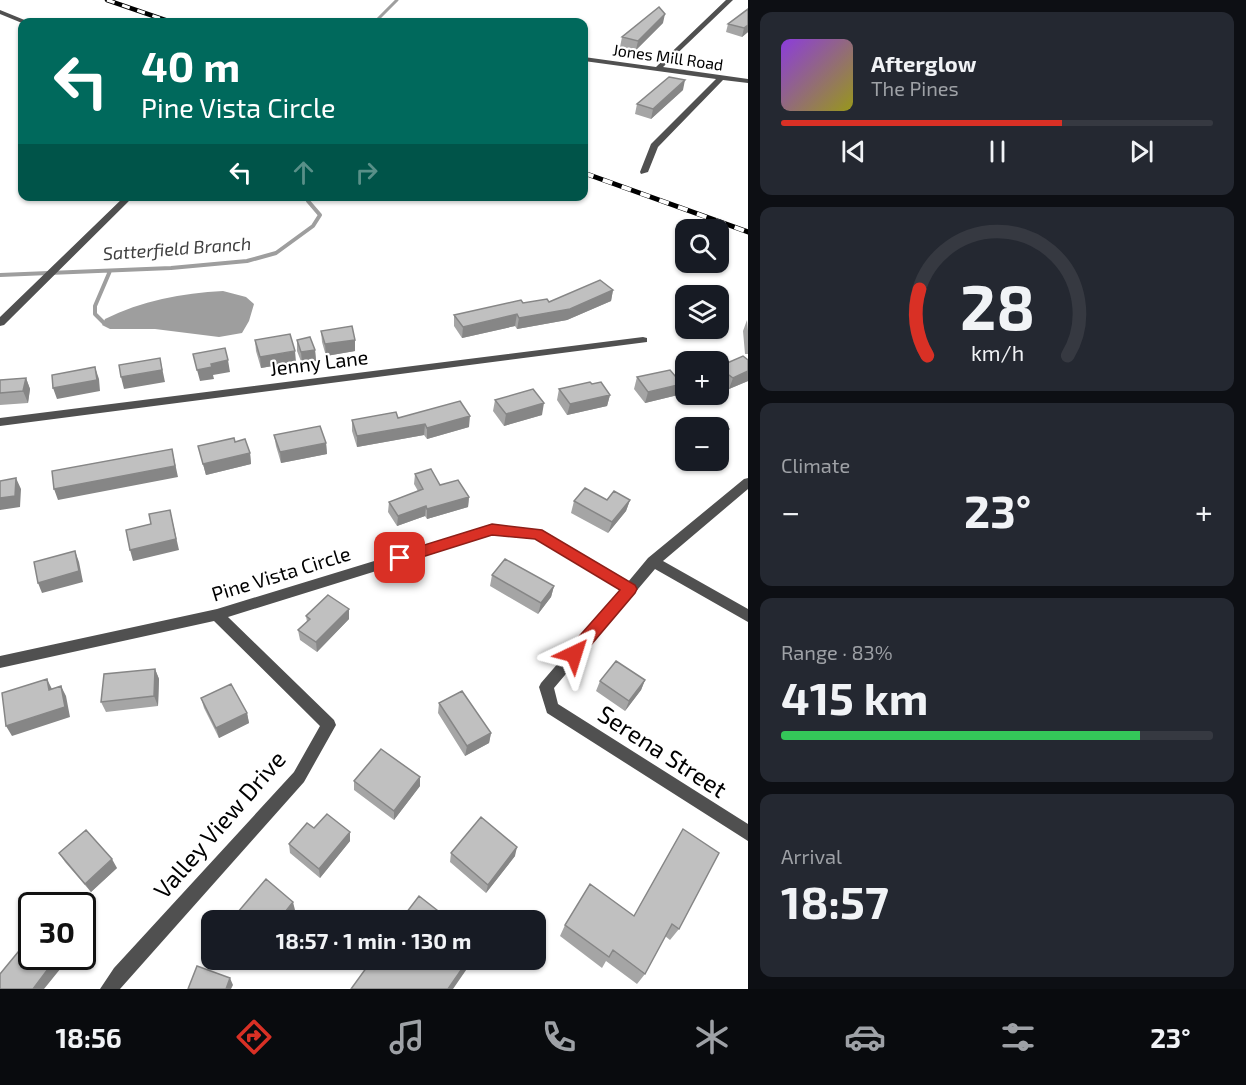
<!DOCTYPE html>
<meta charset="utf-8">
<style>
body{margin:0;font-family:"Exo 2",sans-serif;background:#242831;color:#f1f3f6;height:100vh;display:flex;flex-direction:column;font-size:22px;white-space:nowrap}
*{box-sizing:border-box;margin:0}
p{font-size:20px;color:#9ea1a6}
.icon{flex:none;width:33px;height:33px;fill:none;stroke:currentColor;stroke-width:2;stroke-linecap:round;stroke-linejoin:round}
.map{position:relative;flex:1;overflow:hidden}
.side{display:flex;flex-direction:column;gap:12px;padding:12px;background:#0d0f14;width:498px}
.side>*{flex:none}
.banner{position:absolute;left:18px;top:18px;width:570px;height:183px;border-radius:12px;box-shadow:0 2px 4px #0004;background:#00695c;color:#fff;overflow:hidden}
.tools{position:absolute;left:675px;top:219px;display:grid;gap:12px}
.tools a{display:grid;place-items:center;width:54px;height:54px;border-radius:12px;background:#171b24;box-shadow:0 2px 4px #0004;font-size:30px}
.speed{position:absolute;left:18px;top:892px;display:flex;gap:12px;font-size:30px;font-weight:700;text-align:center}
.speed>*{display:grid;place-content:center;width:78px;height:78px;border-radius:50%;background:#171b24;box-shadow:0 2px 4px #0004;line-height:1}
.speed .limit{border:3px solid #111;border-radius:9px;background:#fff;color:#111}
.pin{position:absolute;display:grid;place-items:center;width:51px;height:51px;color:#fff;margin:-26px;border-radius:12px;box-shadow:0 3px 9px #0006}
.me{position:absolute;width:66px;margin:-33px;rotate:41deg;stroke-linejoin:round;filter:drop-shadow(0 0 4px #0008)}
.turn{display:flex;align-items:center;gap:21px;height:126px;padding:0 24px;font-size:27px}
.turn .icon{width:78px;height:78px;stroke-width:2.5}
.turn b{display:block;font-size:42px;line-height:51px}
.lanes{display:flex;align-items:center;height:57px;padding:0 24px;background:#0003;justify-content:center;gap:30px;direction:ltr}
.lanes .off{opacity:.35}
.big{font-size:45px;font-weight:700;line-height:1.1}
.side .widget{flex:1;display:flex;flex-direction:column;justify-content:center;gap:9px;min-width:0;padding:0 21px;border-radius:12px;background:#242831}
.side .dial{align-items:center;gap:0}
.dial svg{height:156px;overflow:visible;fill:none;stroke:#363941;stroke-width:7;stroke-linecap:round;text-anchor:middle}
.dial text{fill:#f1f3f6;stroke:none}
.song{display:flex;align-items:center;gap:18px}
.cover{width:72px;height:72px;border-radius:9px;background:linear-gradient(135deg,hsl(270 70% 55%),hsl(60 70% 35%))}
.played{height:6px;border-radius:3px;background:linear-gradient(90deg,#d93025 65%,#363941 65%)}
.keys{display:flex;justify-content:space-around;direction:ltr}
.heat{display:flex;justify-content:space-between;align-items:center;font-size:33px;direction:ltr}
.charge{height:9px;border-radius:4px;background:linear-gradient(90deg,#34c759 83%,#363941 0)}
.trip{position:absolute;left:201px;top:910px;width:345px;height:60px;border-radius:12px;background:#171b24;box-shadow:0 2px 4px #0004;font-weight:700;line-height:60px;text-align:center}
.tab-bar{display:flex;height:96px;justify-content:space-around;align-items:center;background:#090b0e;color:#9ea1a6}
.tab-bar .icon{width:42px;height:42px}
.tab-bar .active{color:#d93025}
.tab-bar b{font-size:27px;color:#f1f3f6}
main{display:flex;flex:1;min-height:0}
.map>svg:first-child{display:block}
</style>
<main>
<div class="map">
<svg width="748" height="989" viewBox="0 0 748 989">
<rect width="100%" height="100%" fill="#fff"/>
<path fill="#9e9e9e" d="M223,291L246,297L254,304L249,321L242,333L219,337L155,329H110L102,325L105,319C141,301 182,293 223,291Z"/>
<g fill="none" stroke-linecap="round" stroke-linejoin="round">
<path stroke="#9e9e9e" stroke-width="3" d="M375,22L397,0"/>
<path stroke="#9e9e9e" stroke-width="4" d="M0,275L171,268L247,261L276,253L313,226L320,215L308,201L309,196
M103,322L95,314V306L110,271"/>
<path fill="#505050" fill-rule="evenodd" d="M726,0H733L663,67L748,79V83L723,80L658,147L648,172L641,174L640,172L651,144L716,79L584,61V57L656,67Z
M0,10L27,21L28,22L22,23L0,14Z
M125,196H134L4,325L0,326V317Z
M643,337L647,338V342L0,426V418Z
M748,478V489L663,561L748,609V622L655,569L554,688L558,704L748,824V841L547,713L539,687L541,683L621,590L535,539L492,535L228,617L334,720L336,725L304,782L120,989H100L114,968L294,772L320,726L214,621L0,668V656L217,609L492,525L541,531L628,582L648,558L744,479Z"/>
<defs>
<path id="rail-far1" d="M107,0L171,22"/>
<path id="rail" d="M584,173L748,232"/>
</defs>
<use href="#rail-far1" stroke="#000" stroke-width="4.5"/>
<use href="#rail" stroke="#000" stroke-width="5"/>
<use href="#rail-far1" stroke="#fff" stroke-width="3" stroke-dasharray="8" stroke-linecap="butt"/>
<use href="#rail" stroke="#fff" stroke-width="4" stroke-dasharray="10" stroke-linecap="butt"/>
</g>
<path fill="#a5a5a5" d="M748,9V32L742,37L726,32L728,24Z
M663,23L636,50L620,47L622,37Z
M683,90L651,119L635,114L637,104Z
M613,290L611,301L567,320L517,329L515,326L462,338L454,326V315L523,303L549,302Z
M747,320L748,331V354H745L743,331Z
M321,331L355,351L326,356L322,342Z
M255,340L296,362L261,368L256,351Z
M297,340L315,350L316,361L302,364L297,351Z
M748,360V381L729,389L718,381V367Z
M637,377L678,395L645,403L634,389Z
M26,378L30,389L28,403L0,405V380Z
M592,384L610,395L607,406L567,415L557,400L559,389Z
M495,400L542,415L504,426L493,411Z
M398,418L469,427L427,439L424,435L357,447L352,431V420Z
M274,435L326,443L327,454L281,463L276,446Z
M235,442L250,453L251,464L206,475L198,446Z
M415,474L469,497L468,507L427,519L425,516L397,526L388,512L389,502L418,491L414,484Z
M607,500H630L626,511L608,533L571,513L574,501Z
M492,575L554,586L551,597L538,614L490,586Z
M349,609V619L317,652L300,640L298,630L307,622L306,616Z
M155,669L159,679L158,706L106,712L101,702Z
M645,680L641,690L625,711L596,691L600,681Z
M201,698L247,713L249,723L219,738L204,708Z
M439,703L491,733L489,743L465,756L438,713Z
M354,781L420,786L394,820L354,790Z
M314,828L350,841L320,878L290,853L289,844Z
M683,829L679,929L670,940L665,936L645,974L637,984L606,961L602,968L560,936L565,925L634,916Z
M59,853L117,868L91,892L65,862Z
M451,853L515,856L486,893L450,862Z"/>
<path fill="#868686" d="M665,14L663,23L636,50L638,41Z
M748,25V32L742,37L744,28Z
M685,80L683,90L651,119L653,109Z
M613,290L611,301L567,320L517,329L519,318Z
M517,314L515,326L462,338L463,327Z
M355,340V351L326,356L325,344Z
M315,350L316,361L302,364L301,352Z
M295,351L296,362L261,368L260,357Z
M160,358L165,382L124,389L121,377Z
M228,360L230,372L213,375L214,379L200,381L197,370L211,364Z
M95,367L99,379L100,391L57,399L53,388Z
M748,371V381L729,389L733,378Z
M26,378L30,389L28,403L23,391Z
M682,384L678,395L645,403L648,392Z
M610,395L607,406L567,415L570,404Z
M544,403L542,415L504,426L506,414Z
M470,416L469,427L427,439V428Z
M425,424L424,435L357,447V436Z
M729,429L725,440L718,448L719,442Z
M326,443L327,454L281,463L280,452Z
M172,449L178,477L58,500L54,489Z
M250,453L251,464L206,475L203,464Z
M16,478L21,489L20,507L0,510V498Z
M469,497L468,507L427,519V509Z
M630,500L626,511L608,533L612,522Z
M426,506L425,516L397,526L398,516Z
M170,510L179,550L133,561L130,550Z
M75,551L79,562L83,582L42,593L38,583Z
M554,586L551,597L538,614L541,603Z
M349,609V619L317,652L316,642Z
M155,669L159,679L158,706L154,696Z
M47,679L52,689L49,690Z
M645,680L641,690L625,711L629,701Z
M61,686L66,696L70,717L12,736L6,726Z
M247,713L249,723L219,738L216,728Z
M491,733L489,743L465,756L467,746Z
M420,777V786L394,820V811Z
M350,832V841L320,878L319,869Z
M517,847L515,856L486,893L488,885Z
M112,859L117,868L91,892L85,884Z
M293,902L295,910L286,921H278Z
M49,957H61L56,963L61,968L44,989H33Z
M468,960H473L453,989H448Z
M230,978L233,985L231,989H226Z"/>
<path fill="#c0c0c0" stroke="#868686" stroke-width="1.5" d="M659,7L665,14L638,41L622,37Z
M748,9V25L744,28L728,24Z
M669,77L685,80L653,109L637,104Z
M600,280L613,290L570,309L519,318L517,314L463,327L454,315L521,300L523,303L547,299L549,302Z
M352,326L355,340L325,344L321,331Z
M290,334L295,351L260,357L255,340Z
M310,337L315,350L301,352L297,340Z
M225,348L228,360L211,364L212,367L197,370L193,354Z
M743,356L748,360V371L733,378L718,367Z
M160,358L162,370L121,377L119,365Z
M95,367L97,380L53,388L52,375Z
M670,370L682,384L648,392L637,377Z
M26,378L23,391L0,393V380Z
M590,382L592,384L601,382L610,395L570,404L559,389Z
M533,389L544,403L506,414L495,400Z
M460,401L470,416L427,428L425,424L357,436L352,420L396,412L398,418Z
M710,420L729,429L719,442L718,428H704Z
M320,426L326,443L280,452L274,435Z
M234,438L235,442L245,439L250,453L203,464L198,446Z
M172,449L175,466L54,489L52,471Z
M431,469L440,485L458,480L469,497L427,509L426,506L398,516L389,502L423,489L415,474Z
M16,478L15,496L0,498V481Z
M585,488L607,500L614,491L630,500L612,522L574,501Z
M170,510L176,539L130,550L126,530L151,524L149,514Z
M75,551L79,571L38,583L34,562Z
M505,559L554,586L541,603L492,575Z
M328,595L349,609L316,642L298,630L310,619L306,616Z
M616,661L645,680L629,701L600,681Z
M155,669L154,696L101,702L104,674Z
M47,679L49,690L61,686L65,707L6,726L2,693Z
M231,684L247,713L216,728L201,698Z
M462,691L491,733L467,746L439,703Z
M381,749L420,777L394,811L354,781Z
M327,814L350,832L319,869L289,844L307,823L314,828Z
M481,817L517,847L488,885L451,853Z
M683,829L719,853L679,929L672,924L645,974L613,950L609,957L565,925L590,884L634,916Z
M86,830L112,859L85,884L59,853Z
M266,879L293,902L278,921H235L232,919Z
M419,896L451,921H400Z
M32,935V957H49L54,961L33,989H0V974Z
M372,960H468L448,989H351Z
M197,966L230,978L226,989H188Z"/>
<path fill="#d93025" stroke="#8d1f18" stroke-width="1.5" d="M492,524L542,530L635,585L637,589L635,593L579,659L574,661L568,659L566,654L568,649L620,590L535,539L492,535L400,564L395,562L393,558L395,554Z"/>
<g text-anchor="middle" stroke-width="4.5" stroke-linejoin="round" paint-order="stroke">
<g font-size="16" fill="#000" stroke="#fff">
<text transform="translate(668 57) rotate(8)" y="6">Jones Mill Road</text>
</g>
<g font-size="18" font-style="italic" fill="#3f3f3f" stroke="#fff">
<text transform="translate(177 249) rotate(-4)" y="6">Satterfield Branch</text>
</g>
<g font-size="20" fill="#000" stroke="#fff">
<text transform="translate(319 363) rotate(-7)" y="7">Jenny Lane</text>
<text transform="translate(281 574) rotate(-17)" y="7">Pine Vista Circle</text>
</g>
<g font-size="24" fill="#000" stroke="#fff">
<text transform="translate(662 752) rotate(33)" y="8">Serena Street</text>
<text transform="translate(220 825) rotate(-49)" y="8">Valley View Drive</text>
</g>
</g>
</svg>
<div class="tools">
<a><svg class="icon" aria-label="search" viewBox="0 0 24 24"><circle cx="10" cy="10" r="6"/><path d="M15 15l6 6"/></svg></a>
<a><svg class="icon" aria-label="layers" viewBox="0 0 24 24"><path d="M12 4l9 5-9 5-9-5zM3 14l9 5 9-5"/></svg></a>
<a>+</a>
<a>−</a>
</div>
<div class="speed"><div class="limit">30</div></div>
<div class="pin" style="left:400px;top:558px;background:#d93025"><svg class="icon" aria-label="arrive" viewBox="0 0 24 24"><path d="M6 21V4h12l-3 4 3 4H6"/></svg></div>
<svg class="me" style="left:574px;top:654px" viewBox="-20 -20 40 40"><path d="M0-17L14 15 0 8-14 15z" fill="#d93025" stroke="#fff" stroke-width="4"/></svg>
<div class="trip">18:57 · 1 min · 130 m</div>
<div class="banner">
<div class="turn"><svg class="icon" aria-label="left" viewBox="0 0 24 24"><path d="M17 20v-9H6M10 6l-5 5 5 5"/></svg><div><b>40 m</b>Pine Vista Circle</div></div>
<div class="lanes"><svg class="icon" aria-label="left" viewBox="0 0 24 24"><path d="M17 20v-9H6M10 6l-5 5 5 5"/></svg><svg class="icon off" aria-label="ahead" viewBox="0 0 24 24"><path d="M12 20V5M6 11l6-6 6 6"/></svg><svg class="icon off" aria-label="right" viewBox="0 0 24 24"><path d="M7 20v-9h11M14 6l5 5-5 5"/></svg></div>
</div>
</div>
<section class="side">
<div class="widget">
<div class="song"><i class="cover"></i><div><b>Afterglow</b><p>The Pines</p></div></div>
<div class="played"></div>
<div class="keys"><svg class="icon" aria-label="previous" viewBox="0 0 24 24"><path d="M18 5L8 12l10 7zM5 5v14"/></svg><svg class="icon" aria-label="pause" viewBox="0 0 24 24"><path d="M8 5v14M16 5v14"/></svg><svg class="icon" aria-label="next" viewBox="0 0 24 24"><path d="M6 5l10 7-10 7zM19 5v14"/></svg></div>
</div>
<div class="widget dial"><svg viewBox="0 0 100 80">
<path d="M14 69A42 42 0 1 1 86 69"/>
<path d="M14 69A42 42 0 0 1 10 35" stroke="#d93025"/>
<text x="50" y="56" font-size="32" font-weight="700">28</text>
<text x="50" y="72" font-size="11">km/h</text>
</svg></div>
<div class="widget"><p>Climate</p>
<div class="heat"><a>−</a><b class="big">23°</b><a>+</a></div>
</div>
<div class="widget"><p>Range · 83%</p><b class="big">415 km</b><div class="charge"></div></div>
<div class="widget"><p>Arrival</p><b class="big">18:57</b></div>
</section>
</main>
<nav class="tab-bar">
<b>18:56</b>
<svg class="icon active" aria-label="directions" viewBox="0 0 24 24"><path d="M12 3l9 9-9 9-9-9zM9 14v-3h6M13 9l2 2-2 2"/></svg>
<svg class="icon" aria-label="music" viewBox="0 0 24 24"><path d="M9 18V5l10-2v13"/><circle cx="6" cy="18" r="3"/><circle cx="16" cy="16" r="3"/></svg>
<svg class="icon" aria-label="phone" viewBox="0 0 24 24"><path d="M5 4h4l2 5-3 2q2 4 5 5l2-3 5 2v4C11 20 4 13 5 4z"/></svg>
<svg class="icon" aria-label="climate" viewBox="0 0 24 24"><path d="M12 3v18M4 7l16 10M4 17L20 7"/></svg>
<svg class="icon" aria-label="car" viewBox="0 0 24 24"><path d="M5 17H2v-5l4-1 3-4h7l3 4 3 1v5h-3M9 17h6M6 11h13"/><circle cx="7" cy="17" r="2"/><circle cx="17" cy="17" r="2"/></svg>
<svg class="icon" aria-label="filters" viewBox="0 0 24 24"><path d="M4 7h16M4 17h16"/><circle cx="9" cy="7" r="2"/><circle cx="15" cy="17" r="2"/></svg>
<b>23°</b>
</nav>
